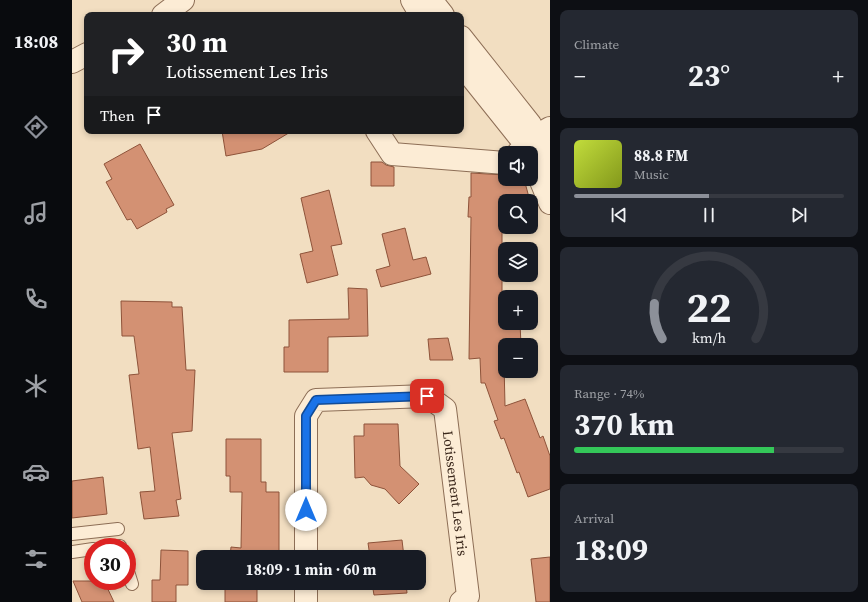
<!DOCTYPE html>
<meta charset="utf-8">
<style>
body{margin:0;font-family:"Source Serif 4",serif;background:#242831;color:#f1f3f6;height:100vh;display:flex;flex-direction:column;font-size:15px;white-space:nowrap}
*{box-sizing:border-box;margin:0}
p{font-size:13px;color:#9ea1a6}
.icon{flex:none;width:22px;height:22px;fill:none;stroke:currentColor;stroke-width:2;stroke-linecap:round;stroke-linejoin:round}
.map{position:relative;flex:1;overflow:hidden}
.details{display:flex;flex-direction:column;gap:10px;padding:10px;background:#0d0f14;width:318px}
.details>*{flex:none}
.top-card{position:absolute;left:12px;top:12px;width:380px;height:122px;border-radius:8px;box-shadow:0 2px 6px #0003;background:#202124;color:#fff;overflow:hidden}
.controls{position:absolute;left:426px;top:146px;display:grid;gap:8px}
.controls a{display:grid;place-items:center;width:40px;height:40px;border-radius:8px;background:#171b24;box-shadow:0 2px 6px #0003;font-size:20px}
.speed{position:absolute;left:12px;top:538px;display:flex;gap:8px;font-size:20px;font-weight:700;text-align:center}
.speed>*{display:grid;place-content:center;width:52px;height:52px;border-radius:50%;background:#171b24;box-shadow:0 2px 6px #0003;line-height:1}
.speed .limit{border:6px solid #d22;background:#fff;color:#111}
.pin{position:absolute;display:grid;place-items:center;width:34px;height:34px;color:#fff;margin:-17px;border-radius:8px;box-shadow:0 2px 6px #0006}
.me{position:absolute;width:44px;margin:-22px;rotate:0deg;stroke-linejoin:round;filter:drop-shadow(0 0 3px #0008)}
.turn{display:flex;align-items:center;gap:14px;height:84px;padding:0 16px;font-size:18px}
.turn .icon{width:52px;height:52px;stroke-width:2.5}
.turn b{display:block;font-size:28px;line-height:34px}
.then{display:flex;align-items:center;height:38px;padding:0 16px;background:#0003;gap:8px;font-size:15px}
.big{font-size:30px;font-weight:700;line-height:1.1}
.details .card{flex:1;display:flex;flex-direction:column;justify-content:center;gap:6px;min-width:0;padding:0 14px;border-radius:8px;background:#242831}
.details .dial{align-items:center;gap:0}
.dial svg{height:104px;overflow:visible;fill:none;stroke:#363941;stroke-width:7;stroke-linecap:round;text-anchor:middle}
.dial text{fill:#f1f3f6;stroke:none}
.song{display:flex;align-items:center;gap:12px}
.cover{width:48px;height:48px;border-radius:6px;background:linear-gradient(135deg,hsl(70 70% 55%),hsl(70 70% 35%))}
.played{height:4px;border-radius:2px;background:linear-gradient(90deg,#8c9099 50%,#363941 50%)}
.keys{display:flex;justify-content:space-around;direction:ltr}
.heat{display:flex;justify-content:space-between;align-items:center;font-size:22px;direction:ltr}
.charge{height:6px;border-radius:3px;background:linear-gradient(90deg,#34c759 74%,#363941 0)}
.trip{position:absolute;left:124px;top:550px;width:230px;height:40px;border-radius:8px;background:#171b24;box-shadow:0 2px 6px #0003;font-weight:700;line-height:40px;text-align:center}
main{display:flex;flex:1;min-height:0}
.tab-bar{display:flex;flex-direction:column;width:72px;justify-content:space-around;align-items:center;background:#090b0e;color:#9ea1a6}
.tab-bar .icon{width:28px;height:28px}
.tab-bar .current{color:#8c9099}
.tab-bar b{font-size:18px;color:#f1f3f6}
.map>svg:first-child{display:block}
</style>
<main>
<nav class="tab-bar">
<b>18:08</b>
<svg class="icon current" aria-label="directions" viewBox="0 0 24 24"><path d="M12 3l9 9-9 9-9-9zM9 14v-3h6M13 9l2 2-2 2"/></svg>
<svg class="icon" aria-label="music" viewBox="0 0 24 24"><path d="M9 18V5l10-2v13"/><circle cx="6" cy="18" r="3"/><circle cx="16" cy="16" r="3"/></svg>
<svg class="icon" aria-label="phone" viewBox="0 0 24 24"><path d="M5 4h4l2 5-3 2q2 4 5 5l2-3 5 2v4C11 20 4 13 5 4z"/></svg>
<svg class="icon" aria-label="climate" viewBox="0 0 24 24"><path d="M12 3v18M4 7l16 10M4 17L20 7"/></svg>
<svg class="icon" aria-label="car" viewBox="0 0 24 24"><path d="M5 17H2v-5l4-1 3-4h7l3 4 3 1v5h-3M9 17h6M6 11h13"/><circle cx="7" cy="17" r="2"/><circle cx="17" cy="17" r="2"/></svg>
<svg class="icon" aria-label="filters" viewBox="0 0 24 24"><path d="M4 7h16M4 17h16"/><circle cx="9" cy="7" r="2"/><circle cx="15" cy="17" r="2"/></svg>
</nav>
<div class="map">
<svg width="478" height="602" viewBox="0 0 478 602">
<rect width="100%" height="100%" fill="#f2dec1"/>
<path fill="#d39173" stroke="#8e533a" d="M150,131H220L190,149L154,156Z
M68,144L102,205L94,209L95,212L65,229L59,219L55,220L34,182L40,179L32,164Z
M299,162H310L314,165L322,167V186H299Z
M399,173L433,175V179H452L458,201H433V216H430V313L433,312V323H448L449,345H433V363H432L433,406L453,399L468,438L471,436L478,456V489L456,497L447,472L445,473L432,438L429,439L422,421L426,420L413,383H409L408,358L397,359L399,217H396L397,197H399Z
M257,190L270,244L259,246L266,275L235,283L228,254L241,251L229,198Z
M333,228L341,260L354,257L359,274L309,287L304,270L318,266L310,234Z
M276,288L295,289L296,336L256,337V372H212V347H217V320L277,319Z
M49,301L100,302V307H110L114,370H123L120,431L100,433L109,499L104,500L107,516L72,519L68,492L83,491L78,447L66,449L57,375L67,374L62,336H50Z
M376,338L381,360H358L356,339Z
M292,424H326L328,466L347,484L327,504L313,489L299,485L292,477L283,478L282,436H292Z
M154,439H189V482H194V492H207V557H158L159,547L169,548L170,492H158V476H154Z
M31,477L35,514L0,518V481Z
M330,540L332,557H298L296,543Z
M89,550L116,551V585H104V602H80V580H88Z
M478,557V602H464L459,559Z
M1,581H32L42,602H10Z
M153,583H185V602H153Z
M300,583H334L335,593L302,595Z"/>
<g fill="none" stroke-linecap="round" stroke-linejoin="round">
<defs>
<path id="service" d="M0,534L46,529
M37,547L48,546V547
M0,552L21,549
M55,568L60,584"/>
<g id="minor">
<path d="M91,15L111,0"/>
<path d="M0,62L15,54"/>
<path d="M305,131L320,154L433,163"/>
<path d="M446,153L464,136L478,128"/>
<path id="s1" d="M234,557V416L244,400L355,396L373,409L396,596L389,602"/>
<path d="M234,583V602"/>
</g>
<path id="tertiary" d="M340,0L349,15
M359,0L371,15
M389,37L458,124L464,136L478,170
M389,64L453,144
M459,157L478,203"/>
</defs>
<use href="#service" stroke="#8d6e56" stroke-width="14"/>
<use href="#minor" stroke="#8d6e56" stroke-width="24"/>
<use href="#tertiary" stroke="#8d6e56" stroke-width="24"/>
<use href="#service" stroke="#fcecd5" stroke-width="12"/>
<use href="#minor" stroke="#fcecd5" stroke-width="22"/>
<use href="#tertiary" stroke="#fcecd5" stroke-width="22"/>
</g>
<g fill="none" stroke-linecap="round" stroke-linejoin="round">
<defs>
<path id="route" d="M234,510V416L244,400L355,396"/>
</defs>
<use href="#route" stroke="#114b97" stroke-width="10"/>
<use href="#route" stroke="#1a73e8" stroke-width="7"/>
</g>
<g text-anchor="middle" stroke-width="4" stroke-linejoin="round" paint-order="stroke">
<g font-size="14" fill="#3b281c" stroke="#f8e9d1">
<text dy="5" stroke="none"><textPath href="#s1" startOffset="378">Lotissement Les Iris</textPath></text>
</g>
</g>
</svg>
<div class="controls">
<a><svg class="icon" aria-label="sound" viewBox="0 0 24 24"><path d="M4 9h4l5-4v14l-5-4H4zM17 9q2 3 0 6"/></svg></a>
<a><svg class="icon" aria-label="search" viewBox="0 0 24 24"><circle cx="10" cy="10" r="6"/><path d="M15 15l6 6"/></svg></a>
<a><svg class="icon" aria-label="layers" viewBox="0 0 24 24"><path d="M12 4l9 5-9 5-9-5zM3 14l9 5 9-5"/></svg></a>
<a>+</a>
<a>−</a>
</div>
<div class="speed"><div class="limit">30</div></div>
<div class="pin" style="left:355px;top:396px;background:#d93025"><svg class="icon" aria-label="arrive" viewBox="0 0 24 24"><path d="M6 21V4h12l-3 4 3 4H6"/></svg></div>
<svg class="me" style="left:234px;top:510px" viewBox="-20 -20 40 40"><circle r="19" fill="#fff"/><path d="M0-13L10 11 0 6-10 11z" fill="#1a73e8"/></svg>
<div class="trip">18:09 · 1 min · 60 m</div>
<div class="top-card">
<div class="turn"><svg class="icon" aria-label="right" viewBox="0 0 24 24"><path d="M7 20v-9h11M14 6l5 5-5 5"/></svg><div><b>30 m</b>Lotissement Les Iris</div></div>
<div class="then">Then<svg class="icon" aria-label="arrive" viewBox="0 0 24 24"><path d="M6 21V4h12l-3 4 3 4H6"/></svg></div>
</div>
</div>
<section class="details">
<div class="card"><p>Climate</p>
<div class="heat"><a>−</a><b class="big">23°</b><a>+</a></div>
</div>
<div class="card">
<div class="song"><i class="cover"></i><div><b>88.8 FM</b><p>Music</p></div></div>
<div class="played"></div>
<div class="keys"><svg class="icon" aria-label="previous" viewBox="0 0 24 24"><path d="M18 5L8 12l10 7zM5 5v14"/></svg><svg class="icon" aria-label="pause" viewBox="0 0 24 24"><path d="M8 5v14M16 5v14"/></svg><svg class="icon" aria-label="next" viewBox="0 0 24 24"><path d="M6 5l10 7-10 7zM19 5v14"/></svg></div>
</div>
<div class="card dial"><svg viewBox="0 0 100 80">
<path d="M14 69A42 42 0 1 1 86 69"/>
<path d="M14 69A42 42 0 0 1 8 42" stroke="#8c9099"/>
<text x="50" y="56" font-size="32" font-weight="700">22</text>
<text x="50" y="72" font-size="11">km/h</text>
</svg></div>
<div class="card"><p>Range · 74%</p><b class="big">370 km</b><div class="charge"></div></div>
<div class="card"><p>Arrival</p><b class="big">18:09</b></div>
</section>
</main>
